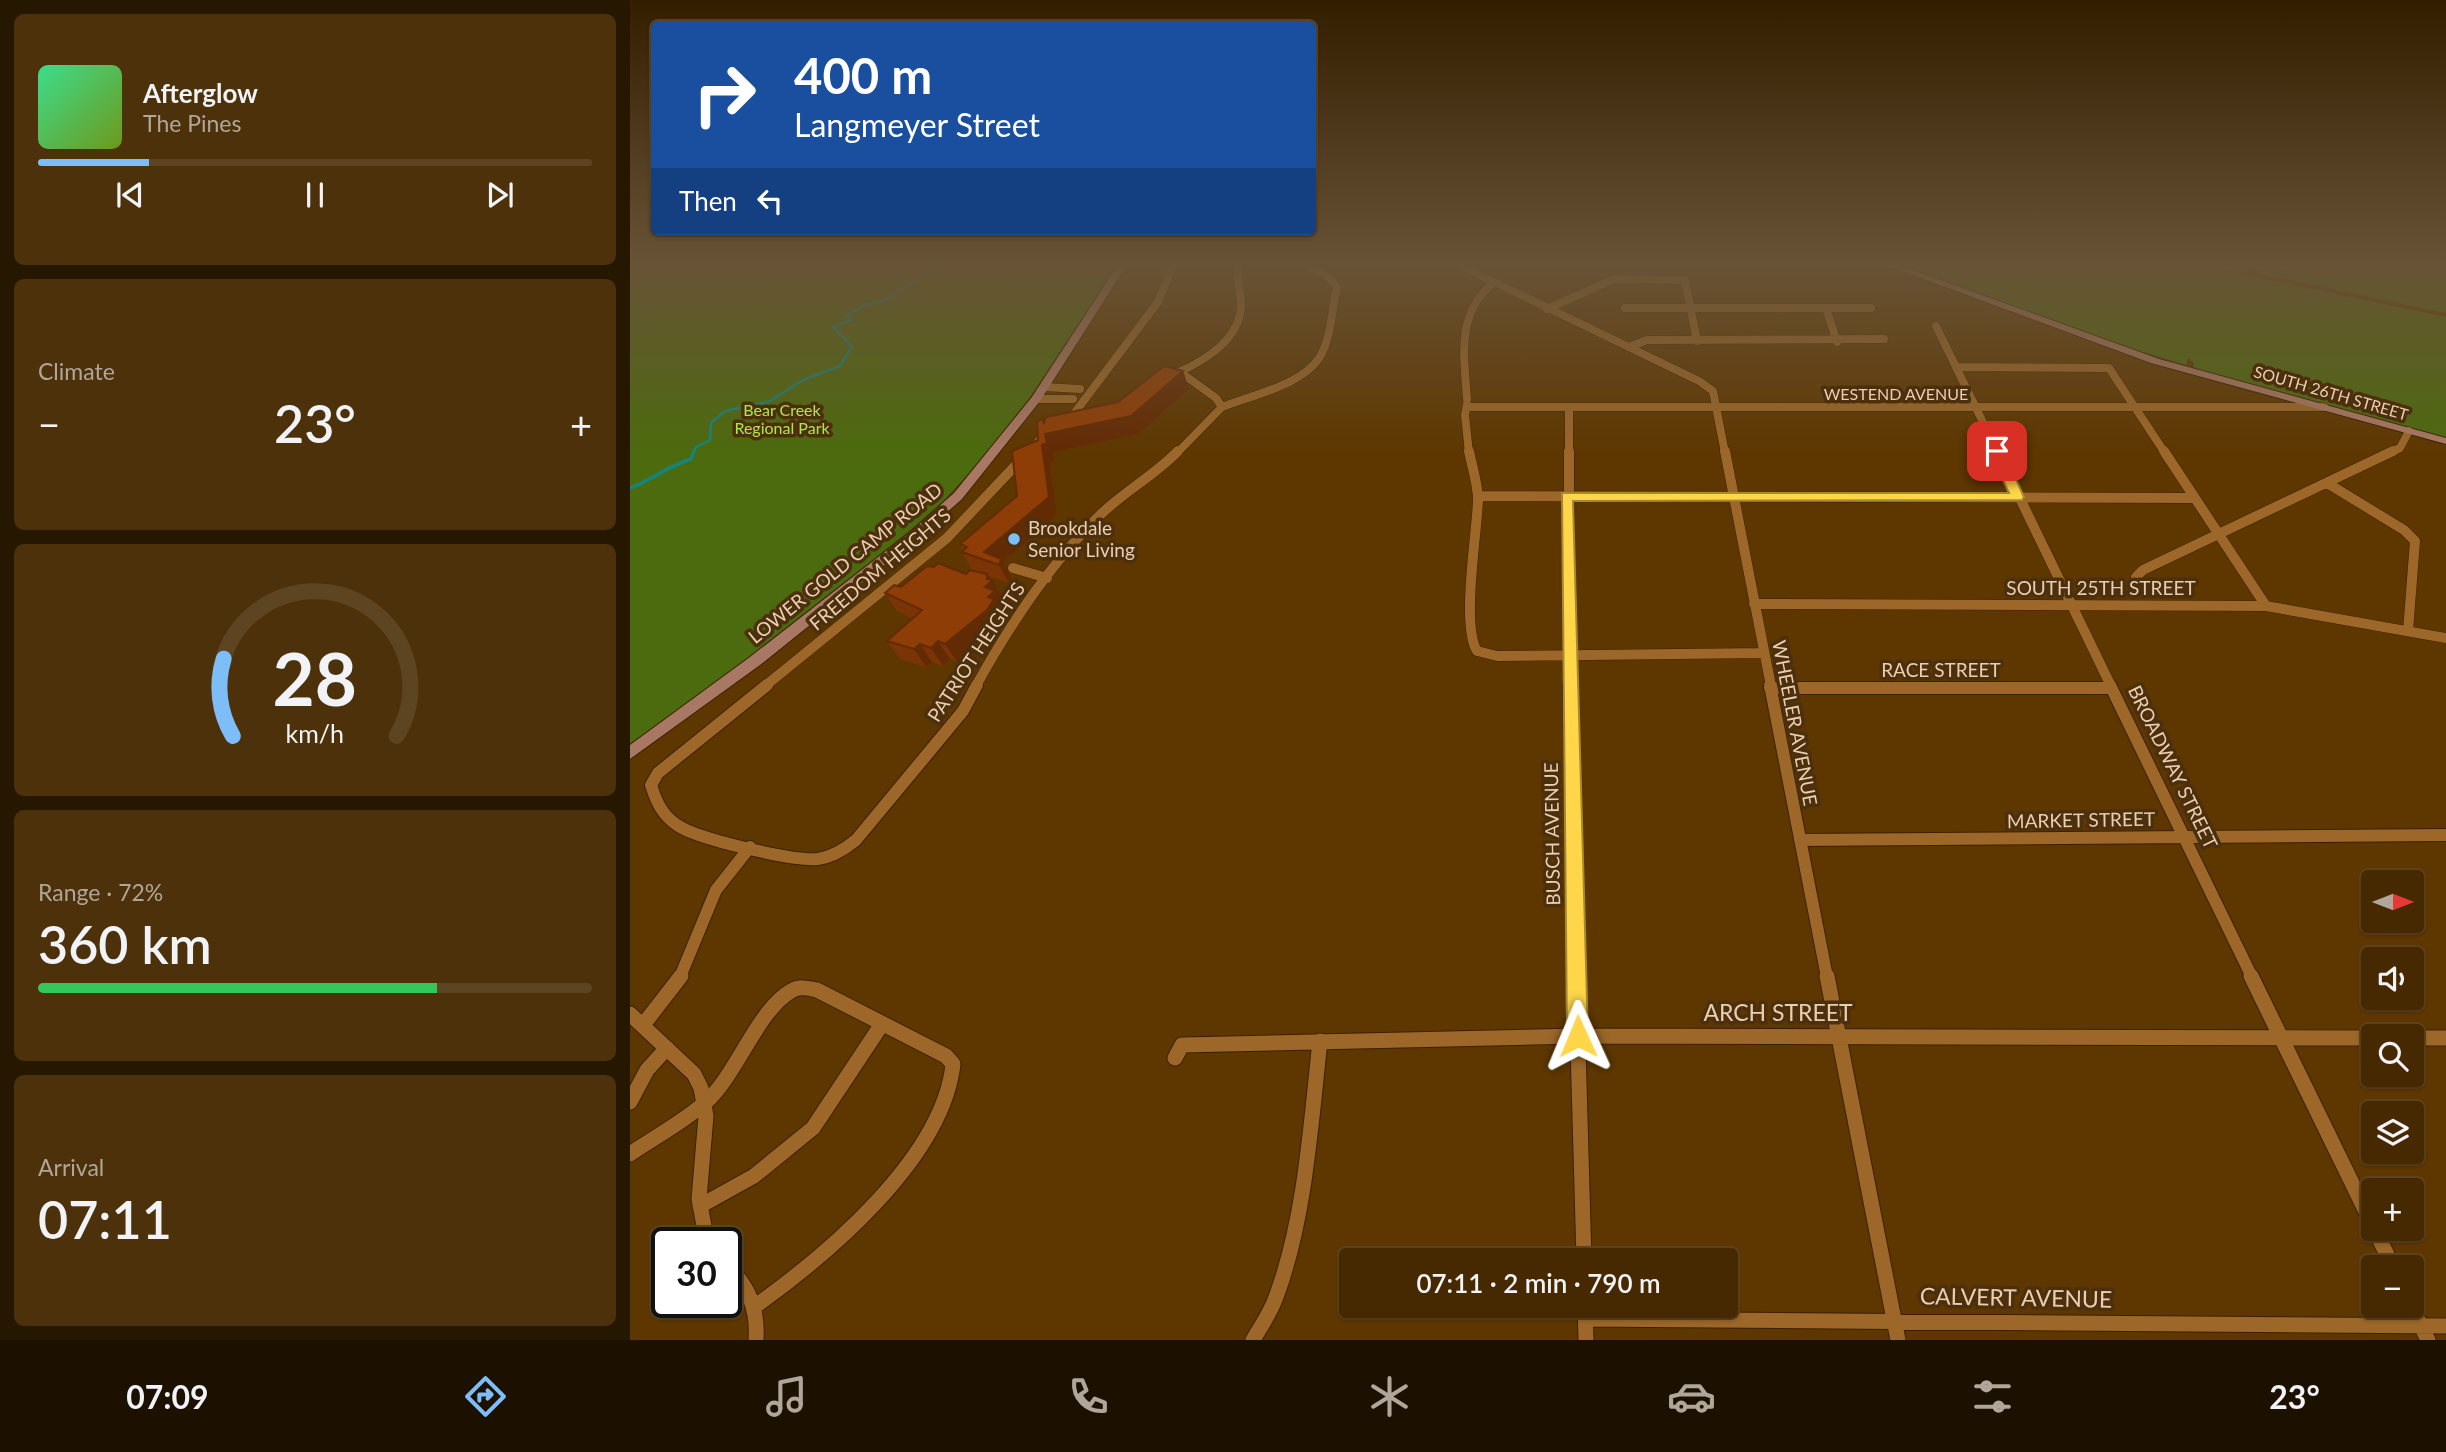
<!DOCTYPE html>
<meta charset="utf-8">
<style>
body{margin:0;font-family:Lato,sans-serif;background:#4d310a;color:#f1f3f6;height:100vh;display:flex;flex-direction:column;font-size:26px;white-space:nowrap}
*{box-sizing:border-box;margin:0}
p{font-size:23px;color:#b0a699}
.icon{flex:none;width:38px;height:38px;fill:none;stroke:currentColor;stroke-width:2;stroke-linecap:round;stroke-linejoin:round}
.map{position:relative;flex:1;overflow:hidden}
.panel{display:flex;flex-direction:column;gap:14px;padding:14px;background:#261700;width:630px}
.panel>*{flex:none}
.hud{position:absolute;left:21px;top:21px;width:665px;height:214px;border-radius:7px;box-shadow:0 2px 5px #0004,0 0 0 2px #5e4522;background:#1a4fa0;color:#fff;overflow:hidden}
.needle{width:46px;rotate:90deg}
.controls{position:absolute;left:1731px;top:870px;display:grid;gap:14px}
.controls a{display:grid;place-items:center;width:63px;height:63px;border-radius:7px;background:#462900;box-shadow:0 2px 5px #0004,0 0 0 2px #5e4522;font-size:35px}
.speed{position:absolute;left:21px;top:1227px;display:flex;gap:14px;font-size:35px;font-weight:700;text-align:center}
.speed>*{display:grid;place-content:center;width:91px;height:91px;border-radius:50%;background:#462900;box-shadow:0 2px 5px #0004,0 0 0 2px #5e4522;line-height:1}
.speed .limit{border:4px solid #111;border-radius:10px;background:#fff;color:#111}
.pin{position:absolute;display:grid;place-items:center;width:60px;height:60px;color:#fff;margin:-30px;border-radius:14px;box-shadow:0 4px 10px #0006}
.me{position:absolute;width:77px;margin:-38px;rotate:359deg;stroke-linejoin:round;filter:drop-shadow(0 0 5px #0008)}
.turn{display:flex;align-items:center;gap:24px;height:147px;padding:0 28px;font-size:32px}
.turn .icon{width:91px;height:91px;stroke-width:2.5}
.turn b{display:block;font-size:49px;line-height:60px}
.then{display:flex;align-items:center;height:66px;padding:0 28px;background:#0003;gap:14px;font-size:26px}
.big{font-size:52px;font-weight:600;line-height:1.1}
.panel .widget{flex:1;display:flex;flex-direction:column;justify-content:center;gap:10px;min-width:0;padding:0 24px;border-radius:10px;background:#4d310a}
.panel .dial{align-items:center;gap:0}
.dial svg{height:182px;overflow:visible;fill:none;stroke:#5e4522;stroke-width:7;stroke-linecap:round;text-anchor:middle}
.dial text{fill:#f1f3f6;stroke:none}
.song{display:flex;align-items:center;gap:21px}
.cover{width:84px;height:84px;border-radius:10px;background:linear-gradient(135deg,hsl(150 70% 55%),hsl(80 70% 35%))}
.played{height:7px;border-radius:4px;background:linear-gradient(90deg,#7dbef9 20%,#5e4522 20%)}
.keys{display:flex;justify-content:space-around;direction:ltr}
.heat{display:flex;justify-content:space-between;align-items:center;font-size:38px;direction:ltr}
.charge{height:10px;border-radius:5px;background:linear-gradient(90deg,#34c759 72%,#5e4522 0)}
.trip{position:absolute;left:709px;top:1248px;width:399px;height:70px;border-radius:7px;background:#462900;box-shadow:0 2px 5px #0004,0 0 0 2px #5e4522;font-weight:600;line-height:70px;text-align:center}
.tabs{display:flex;height:112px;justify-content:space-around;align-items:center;background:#1c1000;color:#b0a699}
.tabs .icon{width:49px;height:49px}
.tabs .current{color:#7dbef9}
.tabs b{font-size:32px;color:#f1f3f6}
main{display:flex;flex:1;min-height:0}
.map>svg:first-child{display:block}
</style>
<main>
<section class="panel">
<div class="widget">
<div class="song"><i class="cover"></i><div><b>Afterglow</b><p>The Pines</p></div></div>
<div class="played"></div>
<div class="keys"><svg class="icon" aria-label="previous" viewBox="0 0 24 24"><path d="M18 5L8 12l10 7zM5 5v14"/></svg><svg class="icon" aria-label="pause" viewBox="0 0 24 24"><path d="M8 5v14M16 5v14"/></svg><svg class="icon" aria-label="next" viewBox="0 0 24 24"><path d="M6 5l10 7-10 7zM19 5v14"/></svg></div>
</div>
<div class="widget"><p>Climate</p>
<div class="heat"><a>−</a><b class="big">23°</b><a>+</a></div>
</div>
<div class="widget dial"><svg viewBox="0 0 100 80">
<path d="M14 69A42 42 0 1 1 86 69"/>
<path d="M14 69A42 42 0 0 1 10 35" stroke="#7dbef9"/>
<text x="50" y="56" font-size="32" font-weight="700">28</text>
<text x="50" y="72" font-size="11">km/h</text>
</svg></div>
<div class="widget"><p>Range · 72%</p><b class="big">360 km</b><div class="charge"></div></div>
<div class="widget"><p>Arrival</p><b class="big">07:11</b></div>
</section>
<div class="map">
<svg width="1816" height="1340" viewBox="0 0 1816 1340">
<rect width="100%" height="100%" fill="#5e3700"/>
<path fill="#4c6a0e" d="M0,265H487L400,397L346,466L304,511L144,640L0,750Z
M1269,265H1610L1620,274L1587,269L1816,317V438L1563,368L1564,363L1558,358L1556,365L1493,346Z
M1623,265H1816V313L1631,274Z"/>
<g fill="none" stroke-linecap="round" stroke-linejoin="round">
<path stroke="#14857d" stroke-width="2.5" d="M63,453L66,447L80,440L81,423L95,411L138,402L175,379L210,366L222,346L203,327L221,320L216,316L235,305L253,301L310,265"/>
<path stroke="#14857d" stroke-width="3.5" d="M0,488C22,480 38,466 61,459L64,451"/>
<defs>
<path id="street-far3" d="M829,265L1069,381L1083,391L1095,453
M995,308H1241
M1196,308L1207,342
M917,309L984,279L1055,280L1067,341
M1306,326L1368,453
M999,347L1017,340L1254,339
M1326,367L1479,368L1535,453
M545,374C574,361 611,340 611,304C611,290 605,279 610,265
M414,387L450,389
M406,399H443
M837,399C834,355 826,314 863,283
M837,404L835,415L839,453
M592,407C622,395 674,385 691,355C701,337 702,308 707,287L696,275L675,265
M837,407H1694
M440,419L528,302L543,265
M397,453L420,429
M547,453L592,407L586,398L550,372
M939,453V407
M1759,453L1770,448L1779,431"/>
<path id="street-far2" d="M839,451C842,467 848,484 848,500C847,534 831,625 847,651L867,656L1134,653
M939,451V686
M1095,451L1141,686
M1367,451L1481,686
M1534,451L1636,606
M1697,483L1774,530L1785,541L1778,631
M848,496L1564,498
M383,568L417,578
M1506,577L1513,570L1763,451
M1124,604L1636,606L1816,638
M135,686L317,538L399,451
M346,686C379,626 420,564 469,516C493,492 524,476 548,451"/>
<path id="street-far1" d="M137,685L28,773L21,785C26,801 32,815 47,825C67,839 162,861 188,859C202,857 215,849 226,840L333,711L347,685
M939,685L947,977
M1140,685L1197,977
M1480,685L1622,977
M1140,688H1481
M1170,840L1816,835
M50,977L86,890L120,847"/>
<path id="street" d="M946,976L954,1260
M1197,976L1268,1340
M1621,976L1743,1226
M0,1014L64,1074L71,1088L76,1116L69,1199L77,1242
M13,1025L51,976
M1782,1038H1816
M545,1058L552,1045L948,1036L1743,1038
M0,1102L17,1070L37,1048
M0,1154C25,1137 53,1122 76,1102C107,1074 127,1011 161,991C169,986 178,988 187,990L316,1056L323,1064C313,1158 197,1255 124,1307
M70,1206L124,1176L183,1128L252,1024
M1744,1228L1763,1267
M96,1265C119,1286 128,1309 126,1340
M955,1306L956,1340
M1781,1306L1798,1340
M955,1319L1816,1326
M623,1340C631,1326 641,1312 646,1297C675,1220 681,1123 690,1041"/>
<path id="secondary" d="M488,265H497L410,401L332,499L287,539L130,665L0,759V745L120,657L279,533L324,493L402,397Z
M1256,265H1269L1529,359L1816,438V444L1521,363Z"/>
</defs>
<use href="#street-far3" stroke="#3b2000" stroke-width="9"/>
<use href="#street-far2" stroke="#3b2000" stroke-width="11"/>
<use href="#street-far1" stroke="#3b2000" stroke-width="14"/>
<use href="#street" stroke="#3b2000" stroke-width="17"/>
<use href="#secondary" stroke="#3b2000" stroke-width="2"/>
<use href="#street-far3" stroke="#9c6728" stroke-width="8"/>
<use href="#street-far2" stroke="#9c6728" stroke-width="10"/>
<use href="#street-far1" stroke="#9c6728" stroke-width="12"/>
<use href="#street" stroke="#9c6728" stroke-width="15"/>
<use href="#secondary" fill="#a97864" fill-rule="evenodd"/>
</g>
<path fill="#7a3405" d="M553,371L559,389L508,434L423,452L425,461L420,463L427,515L373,562L381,577L379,583L358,576L373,599L370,601L375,609L371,612L374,617L368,628L327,662L320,659L313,666L302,662L296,667L270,659L257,641L282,618L267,611L255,593L271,587L336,574L342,570L332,552L333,551L330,544L387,496L414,423L488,402Z"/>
<path fill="#632b04" d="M553,371L559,389L508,434L423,452L425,461L420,463L427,515L373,562L381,577L379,583L369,565L354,552L419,497L412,445L415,434L501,416Z
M357,574L362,582L363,580L373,599L370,601L375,609L371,612L374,617L368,628L327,662L315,644L358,597L355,587Z
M308,641L320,659L313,666L301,648Z
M290,644L302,662L296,667L284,649Z"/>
<path fill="#8e3d06" stroke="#632b04" stroke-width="2" d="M534,366L553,371L501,416L415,434L417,443L412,445L419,497L354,552L371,559L369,565L332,552L337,547L330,544L387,496L382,451L408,440L407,422L412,419L414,423L416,417L488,402Z
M308,563L336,574L340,570L357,574V579L363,580L355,587L365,591L358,597L364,599L357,610L315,644L308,641L301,648L290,644L284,649L257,641L292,610L255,593L264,585L271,587L297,566L304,567Z"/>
<linearGradient id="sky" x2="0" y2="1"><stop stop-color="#341e00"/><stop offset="0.58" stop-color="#685337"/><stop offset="1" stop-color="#685337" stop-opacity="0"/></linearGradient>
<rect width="1816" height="453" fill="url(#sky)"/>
<path fill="#ffd54a" stroke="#a68a30" stroke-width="2" d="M1362,448L1373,451L1394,497L1392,500L943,501L958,1036L955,1043L948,1046L940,1043L937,1036L932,493H1379L1360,451Z"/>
<circle fill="#7dbef9" stroke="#4c300e" stroke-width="2.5" cx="384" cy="539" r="7"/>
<g text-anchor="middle" stroke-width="7" stroke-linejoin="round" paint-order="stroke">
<g font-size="16" fill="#ebcdb0" stroke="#4c300e">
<text transform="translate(1701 393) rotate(16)" y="6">SOUTH 26TH STREET</text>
<text x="1266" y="400">WESTEND AVENUE</text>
</g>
<g font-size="16" fill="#aee44d" stroke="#4c300e">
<text x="152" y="416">Bear Creek<tspan x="152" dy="18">Regional Park</tspan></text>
</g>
<g font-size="19" fill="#ebcdb0" stroke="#4c300e" text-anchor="start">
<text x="398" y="535">Brookdale<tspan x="398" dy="22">Senior Living</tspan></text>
</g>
<g font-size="19" fill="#ebcdb0" stroke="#4c300e">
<text transform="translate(215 563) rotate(-39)" y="7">LOWER GOLD CAMP ROAD</text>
<text transform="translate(250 569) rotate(-40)" y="7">FREEDOM HEIGHTS</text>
<text x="1471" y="595">SOUTH 25TH STREET</text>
<text transform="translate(346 652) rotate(-57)" y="7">PATRIOT HEIGHTS</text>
<text x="1311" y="677">RACE STREET</text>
<text transform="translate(1165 723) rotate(79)" y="7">WHEELER AVENUE</text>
<text transform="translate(1543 767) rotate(64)" y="7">BROADWAY STREET</text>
<text transform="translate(1451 820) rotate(-1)" y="7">MARKET STREET</text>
<text transform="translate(922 834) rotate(-91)" y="7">BUSCH AVENUE</text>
</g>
<g font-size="23" fill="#ebcdb0" stroke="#4c300e">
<text x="1148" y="1021">ARCH STREET</text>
<text transform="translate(1386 1298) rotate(1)" y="8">CALVERT AVENUE</text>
</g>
</g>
</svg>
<div class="controls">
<a><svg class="needle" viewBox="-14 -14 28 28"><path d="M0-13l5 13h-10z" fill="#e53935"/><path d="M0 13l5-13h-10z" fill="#b0a699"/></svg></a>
<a><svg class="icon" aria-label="sound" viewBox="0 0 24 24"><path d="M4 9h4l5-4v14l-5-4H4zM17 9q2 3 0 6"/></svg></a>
<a><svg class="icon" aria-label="search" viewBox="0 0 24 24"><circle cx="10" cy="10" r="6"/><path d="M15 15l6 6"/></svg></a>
<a><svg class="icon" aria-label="layers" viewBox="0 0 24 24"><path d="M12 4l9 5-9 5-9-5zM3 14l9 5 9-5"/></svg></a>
<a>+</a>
<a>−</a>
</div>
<div class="speed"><div class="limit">30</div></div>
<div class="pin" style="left:1367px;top:451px;background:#d93025"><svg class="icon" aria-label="arrive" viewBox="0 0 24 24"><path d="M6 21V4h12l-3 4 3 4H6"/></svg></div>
<svg class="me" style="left:948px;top:1036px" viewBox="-20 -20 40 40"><path d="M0-17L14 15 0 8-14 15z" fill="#ffd54a" stroke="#fff" stroke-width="4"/></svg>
<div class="trip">07:11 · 2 min · 790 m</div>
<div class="hud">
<div class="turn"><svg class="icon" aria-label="right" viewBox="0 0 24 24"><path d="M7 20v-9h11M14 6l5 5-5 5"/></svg><div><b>400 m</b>Langmeyer Street</div></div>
<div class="then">Then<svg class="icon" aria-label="left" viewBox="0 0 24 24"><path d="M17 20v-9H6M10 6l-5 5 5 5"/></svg></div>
</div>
</div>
</main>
<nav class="tabs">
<b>07:09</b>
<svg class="icon current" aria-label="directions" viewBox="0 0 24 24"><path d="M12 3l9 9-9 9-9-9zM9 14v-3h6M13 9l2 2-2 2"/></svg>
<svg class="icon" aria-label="music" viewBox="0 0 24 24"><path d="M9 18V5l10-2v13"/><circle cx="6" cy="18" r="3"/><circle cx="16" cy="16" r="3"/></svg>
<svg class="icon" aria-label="phone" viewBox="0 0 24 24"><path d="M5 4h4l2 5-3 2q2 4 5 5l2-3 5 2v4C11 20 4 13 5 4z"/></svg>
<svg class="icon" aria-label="climate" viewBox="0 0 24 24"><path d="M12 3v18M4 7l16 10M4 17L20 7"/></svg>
<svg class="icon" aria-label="car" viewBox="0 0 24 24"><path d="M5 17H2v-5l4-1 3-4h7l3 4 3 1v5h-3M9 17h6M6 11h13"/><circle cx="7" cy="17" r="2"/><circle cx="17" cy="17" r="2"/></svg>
<svg class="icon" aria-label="filters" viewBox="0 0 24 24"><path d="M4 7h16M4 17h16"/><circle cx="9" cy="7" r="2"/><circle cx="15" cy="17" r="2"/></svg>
<b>23°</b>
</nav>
